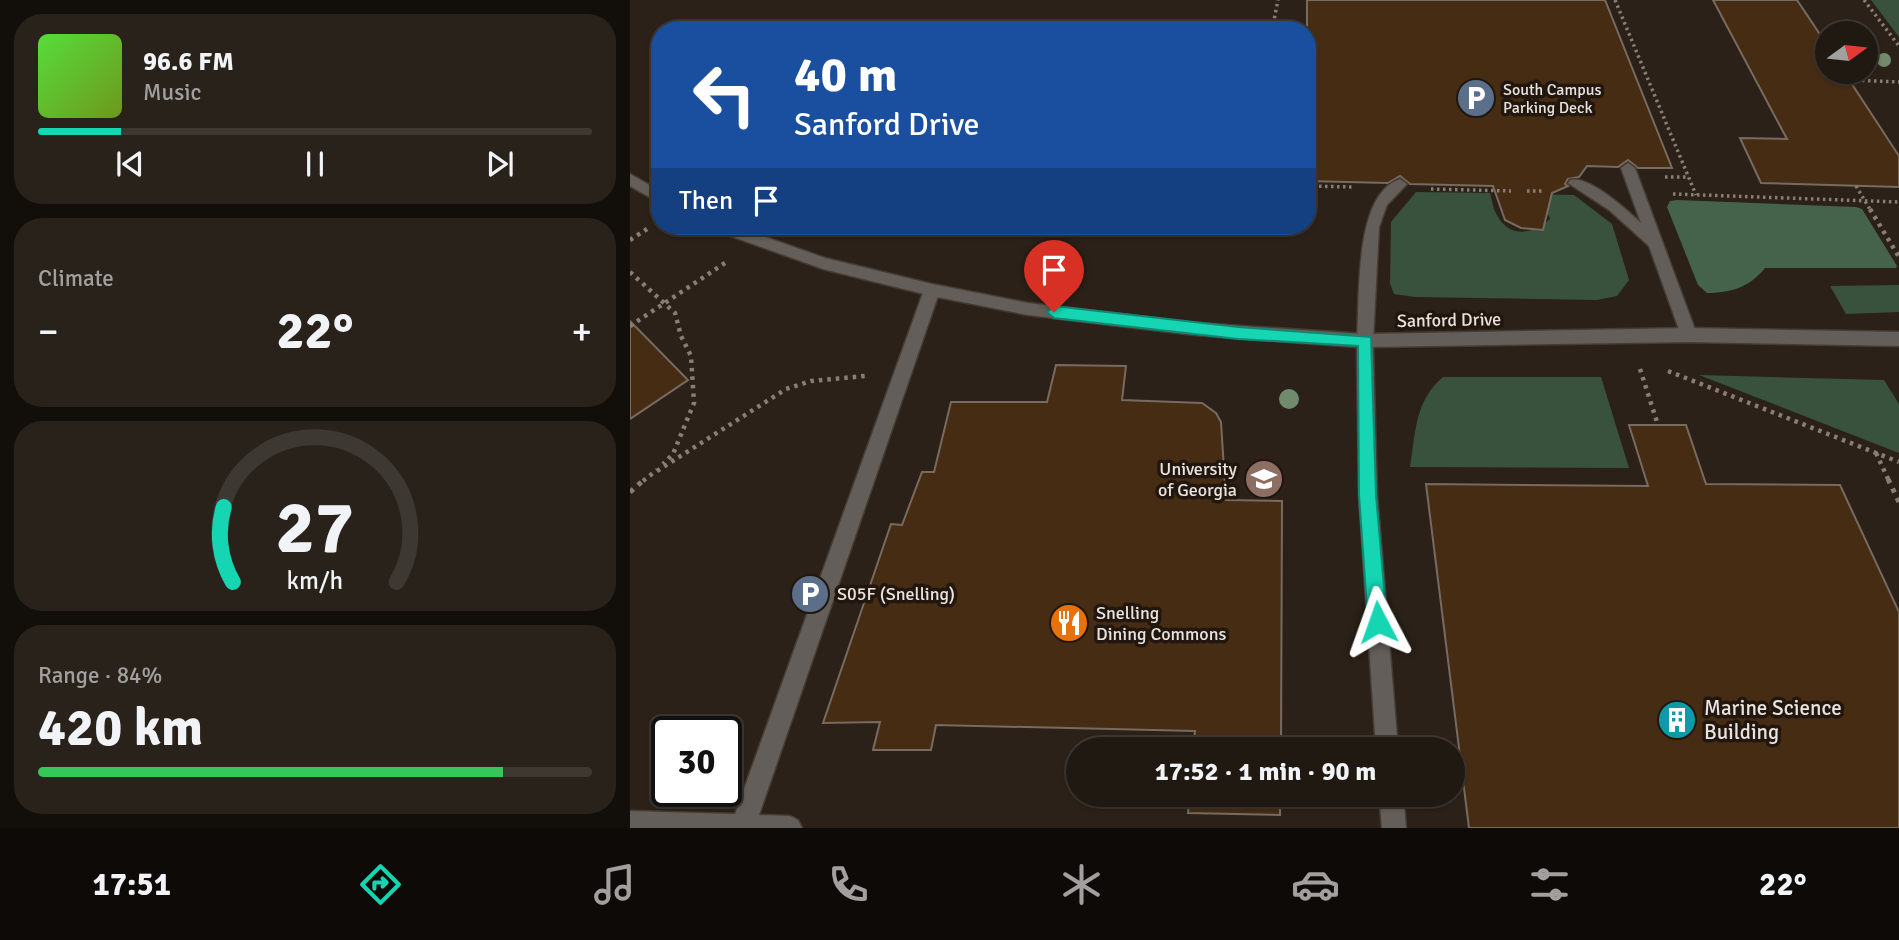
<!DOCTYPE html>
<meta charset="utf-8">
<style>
body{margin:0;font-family:Signika,sans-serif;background:#28221b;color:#f1f3f6;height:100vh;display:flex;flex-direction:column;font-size:26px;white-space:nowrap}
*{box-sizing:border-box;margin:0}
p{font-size:23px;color:#a2a09f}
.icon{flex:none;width:38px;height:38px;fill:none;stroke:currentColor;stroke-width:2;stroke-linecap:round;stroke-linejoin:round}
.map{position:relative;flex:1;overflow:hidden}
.sheet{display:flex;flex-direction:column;gap:14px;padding:14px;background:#120e0a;width:630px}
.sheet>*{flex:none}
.hud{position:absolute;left:21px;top:21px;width:665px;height:214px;border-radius:28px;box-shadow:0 2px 5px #0004,0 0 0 2px #3d3832;background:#1a4fa0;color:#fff;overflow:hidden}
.needle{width:46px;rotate:75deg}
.tools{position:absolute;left:1185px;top:21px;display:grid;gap:14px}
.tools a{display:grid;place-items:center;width:63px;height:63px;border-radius:50%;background:#201912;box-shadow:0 2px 5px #0004,0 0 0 2px #3d3832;font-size:35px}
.speed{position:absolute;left:21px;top:716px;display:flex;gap:14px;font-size:35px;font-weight:700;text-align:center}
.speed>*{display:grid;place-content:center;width:91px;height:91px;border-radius:50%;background:#201912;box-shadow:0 2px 5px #0004,0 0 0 2px #3d3832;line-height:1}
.speed .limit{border:4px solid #111;border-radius:10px;background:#fff;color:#111}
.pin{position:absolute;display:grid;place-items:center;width:60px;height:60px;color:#fff;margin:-72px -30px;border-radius:50% 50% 50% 0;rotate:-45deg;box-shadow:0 0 7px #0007}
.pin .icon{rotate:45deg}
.me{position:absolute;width:77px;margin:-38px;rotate:356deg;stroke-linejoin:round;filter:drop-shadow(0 0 5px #0008)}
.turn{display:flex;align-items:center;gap:24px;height:147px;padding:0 28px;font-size:32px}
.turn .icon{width:91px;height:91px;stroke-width:2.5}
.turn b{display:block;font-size:49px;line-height:60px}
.then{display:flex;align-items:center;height:66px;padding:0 28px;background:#0003;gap:14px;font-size:26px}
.big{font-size:52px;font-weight:800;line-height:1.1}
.sheet .tile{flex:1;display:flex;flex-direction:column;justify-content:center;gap:10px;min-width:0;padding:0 24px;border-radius:28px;background:#28221b}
.sheet .dial{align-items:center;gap:0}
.dial svg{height:182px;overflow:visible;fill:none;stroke:#3d3832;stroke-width:7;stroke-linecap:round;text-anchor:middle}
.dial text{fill:#f1f3f6;stroke:none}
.song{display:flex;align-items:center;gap:21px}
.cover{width:84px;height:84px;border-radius:10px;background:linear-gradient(135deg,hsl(110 70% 55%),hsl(80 70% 35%))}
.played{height:7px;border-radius:4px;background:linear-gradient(90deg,#15d5b3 15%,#3d3832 15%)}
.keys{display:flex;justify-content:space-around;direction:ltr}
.heat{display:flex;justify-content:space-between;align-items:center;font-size:38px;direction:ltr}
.charge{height:10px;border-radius:5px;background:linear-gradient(90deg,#34c759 84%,#3d3832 0)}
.trip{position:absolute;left:436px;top:737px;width:399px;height:70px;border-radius:35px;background:#201912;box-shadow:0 2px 5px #0004,0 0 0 2px #3d3832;font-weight:800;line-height:70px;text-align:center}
.tabs{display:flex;height:112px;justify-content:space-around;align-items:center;background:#0d0a07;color:#a2a09f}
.tabs .icon{width:49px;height:49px}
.tabs .active{color:#15d5b3}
.tabs b{font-size:32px;color:#f1f3f6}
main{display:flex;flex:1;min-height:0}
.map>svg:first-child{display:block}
</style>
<main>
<section class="sheet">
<div class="tile">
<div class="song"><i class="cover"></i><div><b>96.6 FM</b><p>Music</p></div></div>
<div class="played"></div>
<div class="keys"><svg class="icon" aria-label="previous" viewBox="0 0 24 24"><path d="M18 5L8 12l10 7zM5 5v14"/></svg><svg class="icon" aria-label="pause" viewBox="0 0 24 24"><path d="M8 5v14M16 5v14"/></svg><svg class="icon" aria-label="next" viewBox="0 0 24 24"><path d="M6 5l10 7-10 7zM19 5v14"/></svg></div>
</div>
<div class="tile"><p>Climate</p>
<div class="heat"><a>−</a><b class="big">22°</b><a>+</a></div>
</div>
<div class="tile dial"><svg viewBox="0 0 100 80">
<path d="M14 69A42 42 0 1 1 86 69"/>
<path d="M14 69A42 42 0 0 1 10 36" stroke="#15d5b3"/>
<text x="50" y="56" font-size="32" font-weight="700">27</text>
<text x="50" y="72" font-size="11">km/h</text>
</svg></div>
<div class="tile"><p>Range · 84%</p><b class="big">420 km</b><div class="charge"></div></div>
</section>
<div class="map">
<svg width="1269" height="828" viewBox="0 0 1269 828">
<rect width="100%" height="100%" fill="#2b2118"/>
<path fill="#39523e" d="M1241,0H1269V37Z
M786,192L860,193C862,200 863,209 867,215C879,239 904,234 920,219L914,204L903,194L944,195L982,224L999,280L987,296L967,300L785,297L764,294L760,283L761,222Z
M1269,285V312L1216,314L1200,286Z
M1069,375L1254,380L1269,404V453Z
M813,377H971L999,468L780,467C786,432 784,402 813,377Z"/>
<path fill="#45634a" d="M1047,200L1226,207L1232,209L1267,266L1266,268H1135C1120,287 1101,293 1077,293L1068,285L1037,207L1040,201Z"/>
<path fill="#462c13" stroke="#776b60" stroke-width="2" d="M677,0H975L1042,168H1008L998,160L988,167L957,166L949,177L938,179L935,184L938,186L922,193L913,230L891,228L875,220L863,186L780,184L770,176L758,183L677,181Z
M1083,0H1167L1197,45V72H1214L1269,156V187L1131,183L1110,138L1157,139Z
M0,321L58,380L0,419Z
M426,365L496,366L492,400L572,403L586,413L591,422L596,500L652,501L651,749H563L565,731L306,725L301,750H243L250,722L193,723L261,524L272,525L292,472H304L321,402H417Z
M999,425H1056L1076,484L1210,485L1269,612V828H839L796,484L1018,486Z
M560,794H650V815L558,813Z"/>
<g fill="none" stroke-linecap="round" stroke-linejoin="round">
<defs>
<path id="lane" d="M998,163L1005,168L1067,335L1065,340H1053L1051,335L1019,246L979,210L938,183L940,180C959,175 997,210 1011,223L991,168Z
M770,179L777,184L757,205L749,227L743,341L741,346H729L727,341C730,301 723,194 770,179Z
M302,284L310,290L129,815L160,816L168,820L172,828H0V811L105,814L294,290Z"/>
<path id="street" d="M0,174L30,191V203L0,186Z
M82,226H104L195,258L302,284L398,303L565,323L735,334L1059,328L1269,332V346L1059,342L743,347L747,495L768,749H746L729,495L727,347L565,335L398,315L302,296L193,269L84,230Z
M749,794H773L776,828H752Z"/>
</defs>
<use href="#lane" stroke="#463c34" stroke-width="3"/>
<use href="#street" stroke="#463c34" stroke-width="3"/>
<path stroke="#877e77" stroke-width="3.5" stroke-dasharray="2.5 3.5" stroke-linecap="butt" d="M985,0L1066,195
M1234,0L1269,46
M642,30L648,0
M1220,80L1269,82
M1035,177H1058
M677,186L723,187
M1226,186L1241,211
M801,189L881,191
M897,191H913
M1043,194L1269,202"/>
<path stroke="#877e77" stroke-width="4.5" stroke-dasharray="3.5 5" stroke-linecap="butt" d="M1240,209L1269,257
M0,240L17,229
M0,272L45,313L51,336L61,356L64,403L43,454L33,464
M0,326L95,263
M1010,369L1028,425
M1038,371L1269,462
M1246,453L1259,481
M27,471L156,389L181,381L235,376
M13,481L27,470"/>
<path stroke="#877e77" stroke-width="5" stroke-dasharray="4.5 6" stroke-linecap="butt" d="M1258,479L1269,502
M0,492L15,479"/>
<use href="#lane" fill="#635e59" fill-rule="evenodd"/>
<use href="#street" fill="#635e59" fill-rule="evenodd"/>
</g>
<g fill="#708a6d">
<circle cx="1254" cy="60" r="7"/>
<circle cx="659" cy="399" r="10"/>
</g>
<path fill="#15d5b3" stroke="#0e8a74" stroke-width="2" d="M424,306L608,327L741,337L746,495L757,622L754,629L748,631L741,629L738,622L729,495L728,346L608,339L424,318L417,312Z"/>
<defs>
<symbol id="parking-disc" viewBox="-11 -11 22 22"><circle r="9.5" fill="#5c6f8a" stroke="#21170f"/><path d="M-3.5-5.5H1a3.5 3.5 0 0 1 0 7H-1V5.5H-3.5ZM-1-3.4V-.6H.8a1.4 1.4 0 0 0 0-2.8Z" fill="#fff"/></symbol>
<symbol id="university-disc" viewBox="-11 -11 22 22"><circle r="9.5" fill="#8d6e63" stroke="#21170f"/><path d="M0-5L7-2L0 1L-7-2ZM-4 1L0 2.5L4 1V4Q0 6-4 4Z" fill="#fff"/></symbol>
<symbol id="restaurant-disc" viewBox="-11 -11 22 22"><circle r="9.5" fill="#e8710a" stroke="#21170f"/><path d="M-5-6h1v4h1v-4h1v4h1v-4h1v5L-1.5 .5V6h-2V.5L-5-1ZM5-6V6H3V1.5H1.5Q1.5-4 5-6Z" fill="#fff"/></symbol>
<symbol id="building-disc" viewBox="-11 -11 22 22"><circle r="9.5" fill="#0f9aa8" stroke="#21170f"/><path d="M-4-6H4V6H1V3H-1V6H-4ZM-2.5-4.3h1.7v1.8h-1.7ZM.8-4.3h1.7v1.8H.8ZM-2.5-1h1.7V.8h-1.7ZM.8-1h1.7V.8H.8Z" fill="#fff"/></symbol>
</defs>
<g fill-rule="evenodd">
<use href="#parking-disc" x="824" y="76" width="44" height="44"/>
<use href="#university-disc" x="612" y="457" width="44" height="44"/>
<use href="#parking-disc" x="158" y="572" width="44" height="44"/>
<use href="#restaurant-disc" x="417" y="601" width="44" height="44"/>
<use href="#building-disc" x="1025" y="698" width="44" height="44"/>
</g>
<g text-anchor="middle" stroke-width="7" stroke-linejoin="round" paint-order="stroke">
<g font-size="16" fill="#eae3dd" stroke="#21170f" text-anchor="start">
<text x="873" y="95">South Campus<tspan x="873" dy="18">Parking Deck</tspan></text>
</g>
<g font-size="18" fill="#eae3dd" stroke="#21170f">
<text transform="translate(819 320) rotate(-1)" y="6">Sanford Drive</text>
</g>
<g font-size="18" fill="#eae3dd" stroke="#21170f" text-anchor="start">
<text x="607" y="475" text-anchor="end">University<tspan x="607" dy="21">of Georgia</tspan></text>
<text x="207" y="600">S05F (Snelling)</text>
<text x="466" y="619">Snelling<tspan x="466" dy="21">Dining Commons</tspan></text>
</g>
<g font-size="21" fill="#eae3dd" stroke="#21170f" text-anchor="start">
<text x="1074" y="715">Marine Science<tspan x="1074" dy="24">Building</tspan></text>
</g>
</g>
</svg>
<div class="tools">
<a><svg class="needle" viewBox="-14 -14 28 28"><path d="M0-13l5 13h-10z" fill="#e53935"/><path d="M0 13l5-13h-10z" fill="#a2a09f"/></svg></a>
</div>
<div class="speed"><div class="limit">30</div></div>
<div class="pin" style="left:424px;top:312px;background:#d93025"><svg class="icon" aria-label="arrive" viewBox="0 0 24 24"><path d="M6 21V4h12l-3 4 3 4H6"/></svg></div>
<svg class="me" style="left:748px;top:622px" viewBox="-20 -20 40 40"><path d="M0-17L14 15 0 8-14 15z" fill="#15d5b3" stroke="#fff" stroke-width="4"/></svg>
<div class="trip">17:52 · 1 min · 90 m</div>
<div class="hud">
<div class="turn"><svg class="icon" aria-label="left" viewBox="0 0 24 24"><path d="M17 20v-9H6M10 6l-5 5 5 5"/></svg><div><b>40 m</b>Sanford Drive</div></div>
<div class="then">Then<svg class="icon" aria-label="arrive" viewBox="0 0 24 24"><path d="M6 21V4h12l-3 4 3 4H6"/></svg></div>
</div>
</div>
</main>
<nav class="tabs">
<b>17:51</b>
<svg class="icon active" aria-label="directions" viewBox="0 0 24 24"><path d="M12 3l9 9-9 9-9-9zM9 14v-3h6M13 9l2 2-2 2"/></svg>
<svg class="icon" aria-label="music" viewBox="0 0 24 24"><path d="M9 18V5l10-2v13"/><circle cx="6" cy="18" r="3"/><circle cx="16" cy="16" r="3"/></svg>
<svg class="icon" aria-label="phone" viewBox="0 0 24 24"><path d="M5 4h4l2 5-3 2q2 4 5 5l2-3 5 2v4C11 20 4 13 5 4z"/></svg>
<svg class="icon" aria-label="climate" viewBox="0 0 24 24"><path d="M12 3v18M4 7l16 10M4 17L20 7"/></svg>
<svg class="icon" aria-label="car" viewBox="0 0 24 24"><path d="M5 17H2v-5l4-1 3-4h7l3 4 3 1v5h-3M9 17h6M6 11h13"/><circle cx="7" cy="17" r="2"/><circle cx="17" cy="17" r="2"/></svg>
<svg class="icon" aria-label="filters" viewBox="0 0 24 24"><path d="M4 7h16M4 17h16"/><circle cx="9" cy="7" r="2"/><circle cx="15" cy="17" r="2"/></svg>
<b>22°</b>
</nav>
